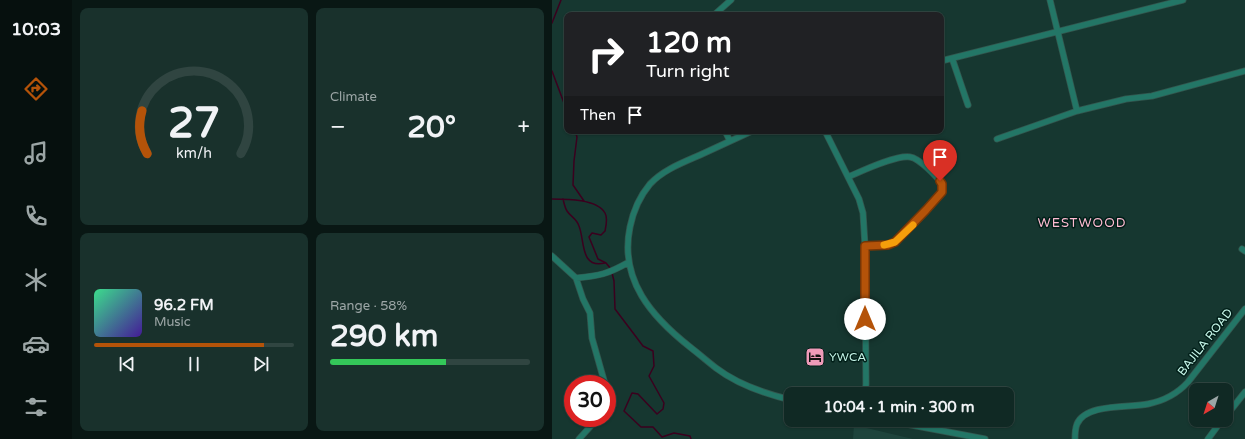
<!DOCTYPE html>
<meta charset="utf-8">
<style>
body{margin:0;font-family:"Varela Round",sans-serif;background:#19312c;color:#f1f3f6;height:100vh;display:flex;flex-direction:column;font-size:15px;white-space:nowrap}
*{box-sizing:border-box;margin:0}
p{font-size:13px;color:#9ca6a6}
.icon{flex:none;width:22px;height:22px;fill:none;stroke:currentColor;stroke-width:2;stroke-linecap:round;stroke-linejoin:round}
.map{position:relative;flex:1;overflow:hidden}
.side{display:flex;flex-direction:column;gap:8px;padding:8px;background:#091714;width:480px}
.side>*{flex:none}
.banner{position:absolute;left:12px;top:12px;width:380px;height:122px;border-radius:8px;box-shadow:0 1px 3px #0004,0 0 0 1px #304541;background:#202124;color:#fff;overflow:hidden}
.needle{width:26px;rotate:219deg}
.tools{position:absolute;left:637px;top:383px;display:grid;gap:8px}
.tools a{display:grid;place-items:center;width:44px;height:44px;border-radius:8px;background:#102924;box-shadow:0 1px 3px #0004,0 0 0 1px #304541;font-size:20px}
.speed{position:absolute;left:12px;top:375px;display:flex;gap:8px;font-size:20px;font-weight:700;text-align:center}
.speed>*{display:grid;place-content:center;width:52px;height:52px;border-radius:50%;background:#102924;box-shadow:0 1px 3px #0004,0 0 0 1px #304541;line-height:1}
.speed .limit{border:6px solid #d22;background:#fff;color:#111}
.pin{position:absolute;display:grid;place-items:center;width:34px;height:34px;color:#fff;margin:-41px -17px;border-radius:50% 50% 50% 0;rotate:-45deg;box-shadow:0 0 4px #0007}
.pin .icon{rotate:45deg}
.me{position:absolute;width:44px;margin:-22px;rotate:0deg;stroke-linejoin:round;filter:drop-shadow(0 0 3px #0008)}
.turn{display:flex;align-items:center;gap:14px;height:84px;padding:0 16px;font-size:18px}
.turn .icon{width:52px;height:52px;stroke-width:2.5}
.turn b{display:block;font-size:28px;line-height:34px}
.then{display:flex;align-items:center;height:38px;padding:0 16px;background:#0003;gap:8px;font-size:15px}
.big{font-size:30px;font-weight:800;line-height:1.1}
.side .tile{flex:1;display:flex;flex-direction:column;justify-content:center;gap:6px;min-width:0;padding:0 14px;border-radius:8px;background:#19312c}
.side .dial{align-items:center;gap:0}
.dial svg{height:104px;overflow:visible;fill:none;stroke:#304541;stroke-width:7;stroke-linecap:round;text-anchor:middle}
.dial text{fill:#f1f3f6;stroke:none}
.song{display:flex;align-items:center;gap:12px}
.cover{width:48px;height:48px;border-radius:6px;background:linear-gradient(135deg,hsl(150 70% 55%),hsl(260 70% 35%))}
.played{height:4px;border-radius:2px;background:linear-gradient(90deg,#b45309 85%,#304541 85%)}
.keys{display:flex;justify-content:space-around;direction:ltr}
.heat{display:flex;justify-content:space-between;align-items:center;font-size:22px;direction:ltr}
.charge{height:6px;border-radius:3px;background:linear-gradient(90deg,#34c759 58%,#304541 0)}
.side .tiles{flex:1;display:grid;gap:8px;grid-template-columns:repeat(2,1fr)}
.trip{position:absolute;left:232px;top:387px;width:230px;height:40px;border-radius:8px;background:#102924;box-shadow:0 1px 3px #0004,0 0 0 1px #304541;font-weight:800;line-height:40px;text-align:center}
main{display:flex;flex:1;min-height:0}
.tab-bar{display:flex;flex-direction:column;width:72px;justify-content:space-around;align-items:center;background:#06100e;color:#9ca6a6}
.tab-bar .icon{width:28px;height:28px}
.tab-bar .active{color:#b45309}
.tab-bar b{font-size:18px;color:#f1f3f6}
.map>svg:first-child{display:block}
</style>
<main>
<nav class="tab-bar">
<b>10:03</b>
<svg class="icon active" aria-label="directions" viewBox="0 0 24 24"><path d="M12 3l9 9-9 9-9-9zM9 14v-3h6M13 9l2 2-2 2"/></svg>
<svg class="icon" aria-label="music" viewBox="0 0 24 24"><path d="M9 18V5l10-2v13"/><circle cx="6" cy="18" r="3"/><circle cx="16" cy="16" r="3"/></svg>
<svg class="icon" aria-label="phone" viewBox="0 0 24 24"><path d="M5 4h4l2 5-3 2q2 4 5 5l2-3 5 2v4C11 20 4 13 5 4z"/></svg>
<svg class="icon" aria-label="climate" viewBox="0 0 24 24"><path d="M12 3v18M4 7l16 10M4 17L20 7"/></svg>
<svg class="icon" aria-label="car" viewBox="0 0 24 24"><path d="M5 17H2v-5l4-1 3-4h7l3 4 3 1v5h-3M9 17h6M6 11h13"/><circle cx="7" cy="17" r="2"/><circle cx="17" cy="17" r="2"/></svg>
<svg class="icon" aria-label="filters" viewBox="0 0 24 24"><path d="M4 7h16M4 17h16"/><circle cx="9" cy="7" r="2"/><circle cx="15" cy="17" r="2"/></svg>
</nav>
<section class="side">
<div class="tiles">
<div class="tile dial"><svg viewBox="0 0 100 80">
<path d="M14 69A42 42 0 1 1 86 69"/>
<path d="M14 69A42 42 0 0 1 10 36" stroke="#b45309"/>
<text x="50" y="56" font-size="32" font-weight="700">27</text>
<text x="50" y="72" font-size="11">km/h</text>
</svg></div>
<div class="tile"><p>Climate</p>
<div class="heat"><a>−</a><b class="big">20°</b><a>+</a></div>
</div>
<div class="tile">
<div class="song"><i class="cover"></i><div><b>96.2 FM</b><p>Music</p></div></div>
<div class="played"></div>
<div class="keys"><svg class="icon" aria-label="previous" viewBox="0 0 24 24"><path d="M18 5L8 12l10 7zM5 5v14"/></svg><svg class="icon" aria-label="pause" viewBox="0 0 24 24"><path d="M8 5v14M16 5v14"/></svg><svg class="icon" aria-label="next" viewBox="0 0 24 24"><path d="M6 5l10 7-10 7zM19 5v14"/></svg></div>
</div>
<div class="tile"><p>Range · 58%</p><b class="big">290 km</b><div class="charge"></div></div>
</div>
</section>
<div class="map">
<svg width="693" height="439" viewBox="0 0 693 439">
<rect width="100%" height="100%" fill="#163730"/>
<path fill="#1e443c" d="M302,425L361,439H301Z"/>
<g fill="none" stroke-linecap="round" stroke-linejoin="round">
<path stroke="#3b001e" stroke-width="1.5" d="M0,23L9,0
M0,71L15,111
M23,131L25,137L22,161L21,185L32,201
M0,199C15,199 45,199 53,213C56,218 54,226 53,231L49,235L40,233L37,237L46,259L54,263L59,269
M11,199C12,203 13,208 15,211C18,216 25,219 27,226C33,241 28,269 53,263
M60,273L62,281L63,309L91,346L101,351L102,366L97,376L112,403L111,409L105,414L86,394L80,393L72,411L89,427H101L110,437L122,433L138,436L139,439"/>
<defs>
<path id="minor" d="M498,0L525,111
M162,15L179,0
M400,58L416,105
M389,61L631,0
M173,131L178,141
M200,131C183,139 165,147 148,155C130,163 111,170 98,184C88,196 81,212 78,227C67,280 100,317 138,347C147,354 155,361 164,368C185,384 214,394 239,400
M273,131L307,199L311,213L313,246L314,384L313,394
M445,139L525,111L574,99L600,96L693,71
M296,177C310,171 343,155 358,157C367,158 385,177 390,184L391,188L388,194L374,210L343,242L336,245L313,246
M690,249L693,251
M0,256L24,278L31,299L38,313L40,338L53,384
M24,278C47,276 56,274 77,262
M55,392L57,401L55,408
M674,416L693,392
M333,420L433,439
M27,439L46,418
M523,439C523,434 523,429 525,424C534,403 578,408 596,404C611,401 626,393 636,382L693,309
M656,439L670,420"/>
</defs>
<use href="#minor" stroke="#33564e" stroke-width="7"/>
<use href="#minor" stroke="#237666" stroke-width="5.5"/>
</g>
<g fill="none" stroke-linecap="round" stroke-linejoin="round">
<defs>
<path id="route" d="M313,319V246L336,245L343,242L374,210L390,192V184L388,181"/>
</defs>
<use href="#route" stroke="#753606" stroke-width="10"/>
<use href="#route" stroke="#b45309" stroke-width="7"/>
<path stroke="#f59e0b" stroke-width="7" d="M332,245L343,242L361,225"/>
</g>
<defs>
<symbol id="hotel-square" viewBox="-11 -11 22 22"><rect x="-9" y="-9" width="18" height="18" rx="4" fill="#ef9ab8" stroke="#001e18"/><path d="M-6-4.5h1.5V1H6V5H4.5V3h-9V5H-6ZM-4 0a1.8 1.8 0 1 1 3.6 0ZM.5 0V-2.5h3Q6-2.5 6 0Z" fill="#111"/></symbol>
</defs>
<g fill-rule="evenodd">
<use href="#hotel-square" x="252" y="346" width="22" height="22"/>
</g>
<g text-anchor="middle" stroke-width="3" stroke-linejoin="round" paint-order="stroke">
<g font-size="12" fill="#c6f6e9" stroke="#001e18">
<text transform="translate(653 342) rotate(-52)" y="4">BAJILA ROAD</text>
</g>
<g font-size="12" fill="#c6f6e9" stroke="#001e18" text-anchor="start">
<text x="277" y="361">YWCA</text>
</g>
<g font-size="13" letter-spacing="1" fill="#febcd2" stroke="#001e18">
<text x="530" y="227">WESTWOOD</text>
</g>
</g>
</svg>
<div class="tools">
<a><svg class="needle" viewBox="-14 -14 28 28"><path d="M0-13l5 13h-10z" fill="#e53935"/><path d="M0 13l5-13h-10z" fill="#9ca6a6"/></svg></a>
</div>
<div class="speed"><div class="limit">30</div></div>
<div class="pin" style="left:388px;top:181px;background:#d93025"><svg class="icon" aria-label="arrive" viewBox="0 0 24 24"><path d="M6 21V4h12l-3 4 3 4H6"/></svg></div>
<svg class="me" style="left:313px;top:319px" viewBox="-20 -20 40 40"><circle r="19" fill="#fff"/><path d="M0-13L10 11 0 6-10 11z" fill="#b45309"/></svg>
<div class="trip">10:04 · 1 min · 300 m</div>
<div class="banner">
<div class="turn"><svg class="icon" aria-label="right" viewBox="0 0 24 24"><path d="M7 20v-9h11M14 6l5 5-5 5"/></svg><div><b>120 m</b>Turn right</div></div>
<div class="then">Then<svg class="icon" aria-label="arrive" viewBox="0 0 24 24"><path d="M6 21V4h12l-3 4 3 4H6"/></svg></div>
</div>
</div>
</main>
